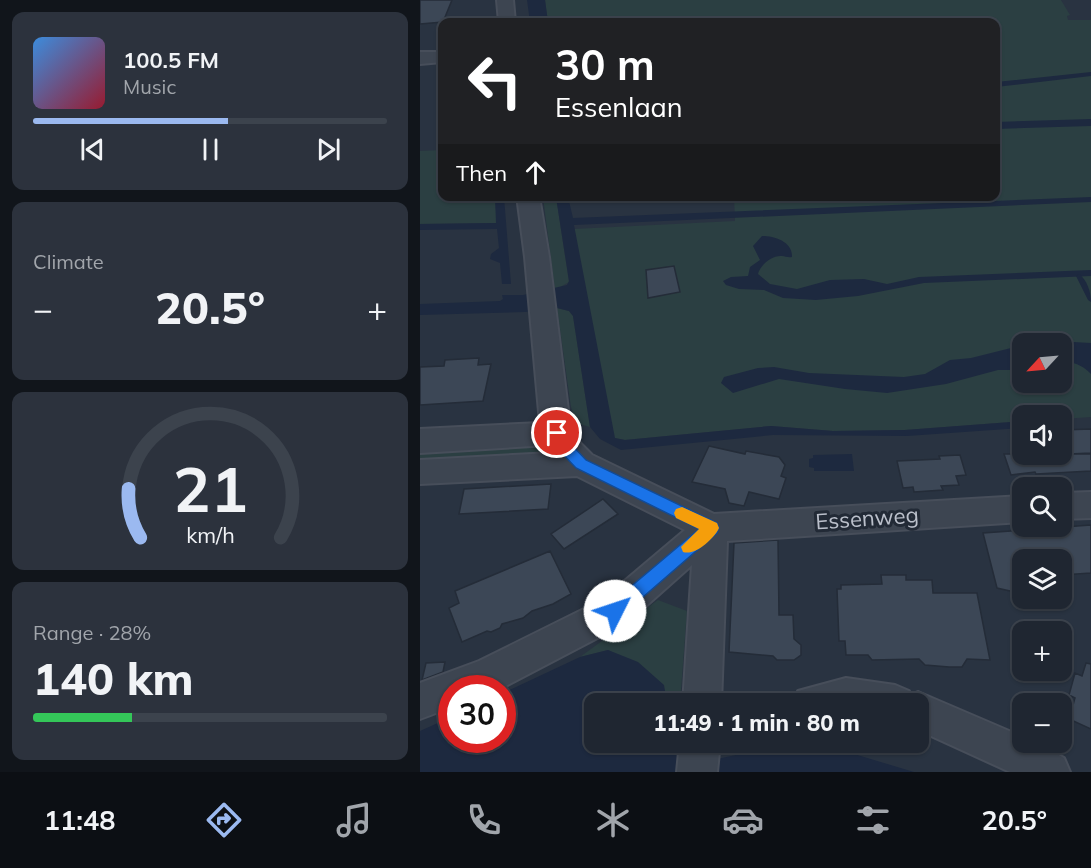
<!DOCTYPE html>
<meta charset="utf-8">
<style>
body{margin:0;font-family:Mulish,sans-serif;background:#2c323d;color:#f1f3f6;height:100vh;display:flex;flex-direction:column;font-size:22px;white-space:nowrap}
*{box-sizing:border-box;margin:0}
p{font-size:20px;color:#a1a5ab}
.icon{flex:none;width:33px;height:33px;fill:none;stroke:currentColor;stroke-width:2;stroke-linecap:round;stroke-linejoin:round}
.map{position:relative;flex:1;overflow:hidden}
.sheet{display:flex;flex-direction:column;gap:12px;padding:12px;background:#11151b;width:420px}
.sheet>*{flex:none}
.guide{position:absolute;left:18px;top:18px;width:562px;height:183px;border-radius:12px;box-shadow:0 2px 4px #0004,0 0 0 2px #3c434d;background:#202124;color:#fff;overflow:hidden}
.needle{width:39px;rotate:244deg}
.buttons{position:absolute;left:592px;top:333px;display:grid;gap:12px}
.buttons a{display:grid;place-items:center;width:60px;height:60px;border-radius:12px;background:#1f2631;box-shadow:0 2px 4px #0004,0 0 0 2px #3c434d;font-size:30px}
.speed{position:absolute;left:18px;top:675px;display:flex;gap:12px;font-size:30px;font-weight:700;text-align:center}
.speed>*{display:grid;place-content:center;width:78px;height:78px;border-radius:50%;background:#1f2631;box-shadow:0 2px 4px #0004,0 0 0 2px #3c434d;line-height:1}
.speed .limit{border:9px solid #d22;background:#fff;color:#111}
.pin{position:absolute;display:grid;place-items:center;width:51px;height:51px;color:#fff;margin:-26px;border:3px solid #fff;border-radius:50%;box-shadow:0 2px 6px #0007}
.me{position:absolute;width:66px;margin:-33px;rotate:49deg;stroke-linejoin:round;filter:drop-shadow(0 0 4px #0008)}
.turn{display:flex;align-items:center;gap:21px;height:126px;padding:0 18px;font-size:27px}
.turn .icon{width:78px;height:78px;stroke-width:2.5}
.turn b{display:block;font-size:42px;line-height:51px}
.then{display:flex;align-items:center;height:57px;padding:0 18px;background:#0003;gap:12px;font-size:22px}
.big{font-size:45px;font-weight:800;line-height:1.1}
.sheet .widget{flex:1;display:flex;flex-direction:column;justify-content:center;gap:9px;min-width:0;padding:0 21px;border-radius:12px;background:#2c323d}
.sheet .dial{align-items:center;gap:0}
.dial svg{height:156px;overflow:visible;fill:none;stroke:#3c434d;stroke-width:7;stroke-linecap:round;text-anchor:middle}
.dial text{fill:#f1f3f6;stroke:none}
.song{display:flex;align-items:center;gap:18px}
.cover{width:72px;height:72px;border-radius:9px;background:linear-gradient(135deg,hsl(210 70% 55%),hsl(350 70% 35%))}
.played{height:6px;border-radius:3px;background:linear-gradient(90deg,#9bb9f0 55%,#3c434d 55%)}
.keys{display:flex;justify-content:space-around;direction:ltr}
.heat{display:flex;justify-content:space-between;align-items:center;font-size:33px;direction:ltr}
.charge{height:9px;border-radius:4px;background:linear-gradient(90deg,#34c759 28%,#3c434d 0)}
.trip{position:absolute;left:164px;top:693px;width:345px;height:60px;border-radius:12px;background:#1f2631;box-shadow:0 2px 4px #0004,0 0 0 2px #3c434d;font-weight:800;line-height:60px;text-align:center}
.dock{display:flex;height:96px;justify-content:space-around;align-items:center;background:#0c0f14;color:#a1a5ab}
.dock .icon{width:42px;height:42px}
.dock .on{color:#9bb9f0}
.dock b{font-size:27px;color:#f1f3f6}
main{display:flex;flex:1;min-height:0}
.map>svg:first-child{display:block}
</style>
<main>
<section class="sheet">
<div class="widget">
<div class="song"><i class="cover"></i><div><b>100.5 FM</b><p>Music</p></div></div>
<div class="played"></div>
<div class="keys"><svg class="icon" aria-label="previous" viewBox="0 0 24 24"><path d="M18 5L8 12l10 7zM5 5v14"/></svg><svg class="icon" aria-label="pause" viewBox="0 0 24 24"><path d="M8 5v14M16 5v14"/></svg><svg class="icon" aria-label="next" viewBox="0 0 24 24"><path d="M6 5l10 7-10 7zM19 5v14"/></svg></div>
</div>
<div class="widget"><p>Climate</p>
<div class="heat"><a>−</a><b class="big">20.5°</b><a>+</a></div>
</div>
<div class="widget dial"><svg viewBox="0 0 100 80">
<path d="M14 69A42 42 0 1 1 86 69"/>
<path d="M14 69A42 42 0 0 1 8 44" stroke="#9bb9f0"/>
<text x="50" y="56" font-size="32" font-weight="700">21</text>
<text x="50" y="72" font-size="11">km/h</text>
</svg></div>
<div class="widget"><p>Range · 28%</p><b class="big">140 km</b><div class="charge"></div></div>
</section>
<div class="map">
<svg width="671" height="772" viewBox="0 0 671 772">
<rect width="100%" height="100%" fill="#293341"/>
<path fill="#2b3f42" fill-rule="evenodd" d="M125,0H641L650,15L647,16L648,20H671V417L642,419V416H603V421L485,430L413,431L351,426L205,440L194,438L154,229L315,221L314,197L576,196V22H128ZM603,344H642V382H603Z
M22,150V196L75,197L77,223L0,224V151Z
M123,197H136L149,282L135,290Z
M137,308L149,311L153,316L170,427L156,423L151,407Z
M125,443L124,456L0,463V450Z
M238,600L267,611L260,703H247L243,685L188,650L160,657Z"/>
<path fill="#1d293f" d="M107,0H125L128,22H110Z
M671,72V76L576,87V82Z
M671,119V126L576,129V122Z
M75,197H84L91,284H82L80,263L70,259L71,254L79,248L77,229L0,230V224L76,223Z
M136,197H148L153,218L671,197V202L154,225L195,438L205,440L351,426L413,431L485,430L603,421V428L487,436L353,435L201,450L180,439L170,427L153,316L149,311L137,308L105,312L0,315V304L80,301L83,299L82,295H103L147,285L149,281Z
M342,236C355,236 373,242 372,257C368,258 365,256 362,256C352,255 340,265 338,274L350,284L377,289L410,280L444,279L467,284L499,277L671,270V276L504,283L438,296L396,300L363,298L344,290L319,289L306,285L303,281L311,277L328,276L330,267L340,260L333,246Z
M636,341L671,343V374C663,366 654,361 642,363V344L613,343Z
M603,345V370H578L526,384L467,393L425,389L359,379L313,393L301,383L304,377L338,368L354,367L389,373L484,377L505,374L530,360L551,358Z
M432,454L434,471H394V468L389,467V459L393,458V455Z
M188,650L218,662L244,685L247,703L174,704V742L255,743L257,751L265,759H297L362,745L434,754L494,772H0V731L31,717L32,740H82L83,693L160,657Z"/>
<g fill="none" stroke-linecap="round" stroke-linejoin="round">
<path fill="#1d293f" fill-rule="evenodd" d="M659,274C667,280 671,292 671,302L668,300L656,276Z"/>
</g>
<path fill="#3c4756" stroke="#242c38" stroke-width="1.5" d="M0,0H32L23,22L0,24Z
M254,266L260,292L228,298L226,270Z
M59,358L58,365L71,364L63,401L0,405V367L24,366L25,360Z
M671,429V453L649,454H671V471L616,474L615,472L591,475L584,454H642V430Z
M289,446L325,454L326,451L359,457L365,465L361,476L366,478L359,499L329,492L324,506L309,503L305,489L272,482Z
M540,455L546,475L536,476L539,485L521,486L523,490L494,492L493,487L483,488L477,461L520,459L519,456Z
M131,484L128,509L39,514L44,489Z
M183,499L198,514L144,549L131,534Z
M671,525V573L642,575V560H603V587L590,591L577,588L563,533Z
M358,540L359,615H373L374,639L381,645V655L374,660H357L353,656L309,652L314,543Z
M130,551L151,594L133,604L112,611L103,618L82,624L80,628L71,632L67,631L42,642L29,608L39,603L35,591Z
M461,575H486V580H512L513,593H557L570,660L547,659L542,667H529L505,665L499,659L452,660L448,655H426L425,641H419L417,589H421V585L462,584Z
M25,662L23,672L2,680L6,663Z
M666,663L671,664V729L649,719L655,698L649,695L655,673L662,676Z"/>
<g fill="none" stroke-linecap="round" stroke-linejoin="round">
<defs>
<path id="minor" d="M77,0H93L95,22H79Z
M0,52H22V62L0,64Z
M97,196H119L129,257L150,426L155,438L172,455L294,514L603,496V522L307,541L301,704H263L272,565L208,622L82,688H32V707L0,719V683L59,661L182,600L265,530L157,476L0,484V460L132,453L128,445L0,453V429L120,423L105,257Z
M671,492V518L642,519V493Z
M426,678L475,685L489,691L490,695L498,692L603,737V742H616L644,758L650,772H590L498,730V704H373L378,691Z
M260,742H300L297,772H257Z"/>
</defs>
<use href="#minor" stroke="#474e5a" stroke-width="4"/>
<use href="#minor" fill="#3d4551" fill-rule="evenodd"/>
</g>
<path fill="#1a73e8" stroke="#114b97" stroke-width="1.5" d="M137,428L142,430L148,441L166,460L297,523L299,528L297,533L201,616L195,618L189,616L186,611L189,605L279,529L156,468L138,449L129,433Z"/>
<path fill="#f59e0b" d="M262,507L297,523L299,528C294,539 275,556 263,552L261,547L279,529L256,518L254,513L256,509Z"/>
<g text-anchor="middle" stroke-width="6" stroke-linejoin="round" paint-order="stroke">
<g font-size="22" fill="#bbc0cb" stroke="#222a36">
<text transform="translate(447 518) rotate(-4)" y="8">Essenweg</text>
</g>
</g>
</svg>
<div class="buttons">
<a><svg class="needle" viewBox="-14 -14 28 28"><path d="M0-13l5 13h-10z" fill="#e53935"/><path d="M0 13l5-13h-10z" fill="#a1a5ab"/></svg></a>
<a><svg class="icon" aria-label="sound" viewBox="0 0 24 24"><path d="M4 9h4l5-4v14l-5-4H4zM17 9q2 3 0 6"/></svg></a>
<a><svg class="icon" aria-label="search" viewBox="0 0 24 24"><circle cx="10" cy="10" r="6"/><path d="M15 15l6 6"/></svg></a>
<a><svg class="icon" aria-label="layers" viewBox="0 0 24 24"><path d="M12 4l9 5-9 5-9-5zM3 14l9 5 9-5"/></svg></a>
<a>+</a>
<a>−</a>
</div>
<div class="speed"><div class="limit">30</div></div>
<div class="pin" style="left:137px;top:433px;background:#d93025"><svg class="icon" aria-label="arrive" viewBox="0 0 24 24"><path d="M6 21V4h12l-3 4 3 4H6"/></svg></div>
<svg class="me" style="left:195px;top:611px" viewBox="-20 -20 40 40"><circle r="19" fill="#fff"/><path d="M0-13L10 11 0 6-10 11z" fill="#1a73e8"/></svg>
<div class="trip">11:49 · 1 min · 80 m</div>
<div class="guide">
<div class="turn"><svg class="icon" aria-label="left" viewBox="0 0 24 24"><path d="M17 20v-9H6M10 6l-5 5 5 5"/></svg><div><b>30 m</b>Essenlaan</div></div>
<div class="then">Then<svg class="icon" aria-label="ahead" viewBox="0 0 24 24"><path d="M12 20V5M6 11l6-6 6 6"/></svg></div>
</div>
</div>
</main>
<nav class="dock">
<b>11:48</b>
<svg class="icon on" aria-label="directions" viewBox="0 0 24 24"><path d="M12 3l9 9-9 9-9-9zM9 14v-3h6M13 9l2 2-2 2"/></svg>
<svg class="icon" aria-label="music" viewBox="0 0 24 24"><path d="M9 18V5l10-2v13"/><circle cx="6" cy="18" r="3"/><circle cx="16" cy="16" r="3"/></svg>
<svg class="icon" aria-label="phone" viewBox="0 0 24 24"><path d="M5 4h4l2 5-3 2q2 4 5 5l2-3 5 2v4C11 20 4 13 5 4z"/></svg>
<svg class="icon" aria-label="climate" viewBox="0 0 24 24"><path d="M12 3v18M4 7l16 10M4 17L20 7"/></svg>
<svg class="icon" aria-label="car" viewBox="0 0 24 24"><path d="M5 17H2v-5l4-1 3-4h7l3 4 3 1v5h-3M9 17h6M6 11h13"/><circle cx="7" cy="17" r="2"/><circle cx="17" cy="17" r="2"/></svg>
<svg class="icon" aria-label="filters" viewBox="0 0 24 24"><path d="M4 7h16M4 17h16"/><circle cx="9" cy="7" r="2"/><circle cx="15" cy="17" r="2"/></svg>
<b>20.5°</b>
</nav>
